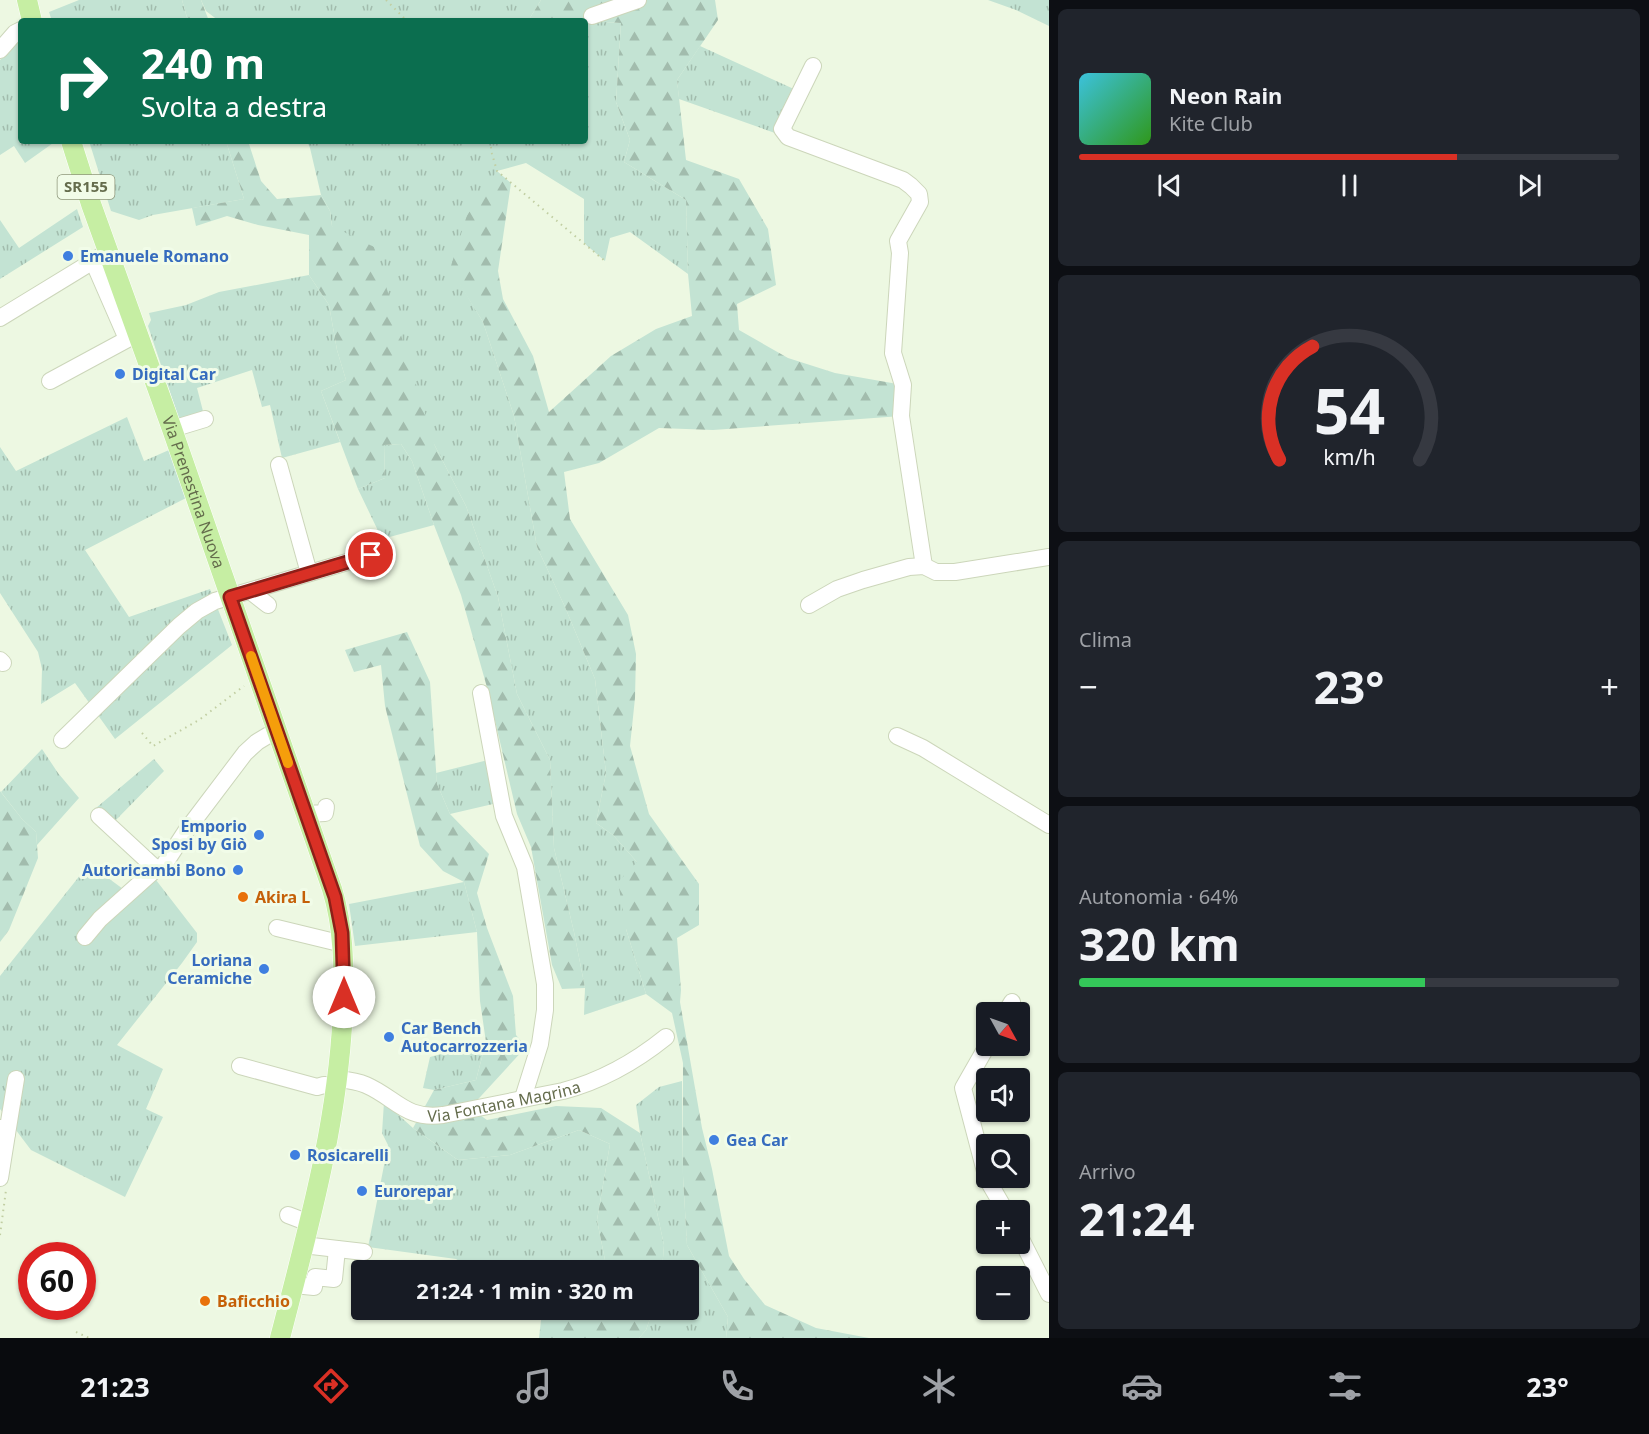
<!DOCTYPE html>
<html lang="it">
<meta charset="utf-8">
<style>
body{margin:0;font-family:"Noto Sans",sans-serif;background:#20242c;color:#f1f3f6;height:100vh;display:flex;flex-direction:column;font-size:22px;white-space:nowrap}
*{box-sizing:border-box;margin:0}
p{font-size:20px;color:#9ea1a6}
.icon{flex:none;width:33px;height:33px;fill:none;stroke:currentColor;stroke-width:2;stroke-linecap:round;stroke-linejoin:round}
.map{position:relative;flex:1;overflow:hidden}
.details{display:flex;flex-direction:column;gap:9px;padding:9px;background:#0d0f14;width:600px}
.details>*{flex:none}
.guide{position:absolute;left:18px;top:18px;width:570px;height:126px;border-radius:6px;box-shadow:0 2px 4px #0004;background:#0b6e4f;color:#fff;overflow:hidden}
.needle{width:39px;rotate:130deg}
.controls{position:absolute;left:976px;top:1002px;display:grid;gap:12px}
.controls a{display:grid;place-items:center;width:54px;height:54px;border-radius:6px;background:#171b24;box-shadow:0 2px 4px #0004;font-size:30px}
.speed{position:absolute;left:18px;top:1242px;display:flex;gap:12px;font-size:30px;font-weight:700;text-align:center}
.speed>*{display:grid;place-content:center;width:78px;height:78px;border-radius:50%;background:#171b24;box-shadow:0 2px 4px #0004;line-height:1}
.speed .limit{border:9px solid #d22;background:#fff;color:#111}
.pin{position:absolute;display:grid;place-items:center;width:51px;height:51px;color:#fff;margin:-26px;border:3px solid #fff;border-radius:50%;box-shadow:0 2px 6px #0007}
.me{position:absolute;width:66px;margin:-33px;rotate:0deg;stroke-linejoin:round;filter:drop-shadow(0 0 4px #0008)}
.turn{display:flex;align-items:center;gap:21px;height:126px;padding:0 24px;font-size:27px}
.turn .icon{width:78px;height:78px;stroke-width:2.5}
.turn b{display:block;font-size:42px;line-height:51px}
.big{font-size:45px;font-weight:700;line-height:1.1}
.details .tile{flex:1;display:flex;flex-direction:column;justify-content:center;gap:9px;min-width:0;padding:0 21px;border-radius:9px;background:#20242c}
.details .dial{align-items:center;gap:0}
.dial svg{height:156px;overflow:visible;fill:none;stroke:#363941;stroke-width:7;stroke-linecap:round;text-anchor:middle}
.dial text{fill:#f1f3f6;stroke:none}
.song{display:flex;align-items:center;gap:18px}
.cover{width:72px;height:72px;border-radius:9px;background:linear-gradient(135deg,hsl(190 70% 55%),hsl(110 70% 35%))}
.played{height:6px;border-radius:3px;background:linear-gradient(90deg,#d93025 70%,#363941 70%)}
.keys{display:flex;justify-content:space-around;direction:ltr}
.heat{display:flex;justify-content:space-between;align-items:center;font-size:33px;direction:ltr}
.charge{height:9px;border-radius:4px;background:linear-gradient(90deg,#34c759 64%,#363941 0)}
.trip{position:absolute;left:351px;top:1260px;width:348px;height:60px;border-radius:6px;background:#171b24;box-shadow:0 2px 4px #0004;font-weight:700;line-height:60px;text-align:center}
.tabs{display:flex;height:96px;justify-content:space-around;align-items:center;background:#090b0e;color:#9ea1a6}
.tabs .icon{width:42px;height:42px}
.tabs .selected{color:#d93025}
.tabs b{font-size:27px;color:#f1f3f6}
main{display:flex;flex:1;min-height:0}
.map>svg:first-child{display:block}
</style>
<main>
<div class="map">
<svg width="1049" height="1338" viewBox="0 0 1049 1338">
<defs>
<pattern id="grass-tufts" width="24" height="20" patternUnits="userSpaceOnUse" patternTransform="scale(1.5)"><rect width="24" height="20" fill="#c3e3d3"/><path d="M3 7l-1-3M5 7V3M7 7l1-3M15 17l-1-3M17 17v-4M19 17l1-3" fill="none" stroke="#a2bcad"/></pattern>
<pattern id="forest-firs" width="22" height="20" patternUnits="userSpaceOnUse" patternTransform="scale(1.5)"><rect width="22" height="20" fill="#c3e3d3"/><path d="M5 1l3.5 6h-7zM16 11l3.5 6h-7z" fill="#a2bcad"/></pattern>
</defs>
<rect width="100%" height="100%" fill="#edf8e2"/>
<path fill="url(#grass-tufts)" d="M79,0H182L188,21H52L49,12Z
M201,0H541L528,21H219L206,11Z
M988,0H1049V26L1016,10Z
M588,21L621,23L616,102L630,140L624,162L686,200L688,274L630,232L610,238L605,261L584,243V199L526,163L497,171L451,269L483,322L514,416L537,547L565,607L595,679L606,773L596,823L613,835L637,862L626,929L646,994L584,1015L585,988L574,932L554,848L550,760L517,694L498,597L466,506L435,446L332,226L330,211L321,195L310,148L307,141H585V22Z
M21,40V141H56L25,163L14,146L0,155V60Z
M700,46L796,90L775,133L679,99L677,80Z
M89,141H226L244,199L153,215L139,220L111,211Z
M77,209L83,227L0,279V220L19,248Z
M309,275L329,305L337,350L346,380L321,391L340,442L282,458L270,405L262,407L252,370L197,388L204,415L180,422L148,326L151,320L149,313L186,305L219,292Z
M127,417L144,461L169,450L186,498L85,550L129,617L210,589L232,645L115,739L75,683L41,704L42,669L38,652L0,593V447L16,471Z
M401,444L412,461L434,525L382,539L358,489L385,478L384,445Z
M42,749L58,773L79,798L37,845L36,832L22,819L1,792Z
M154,759L164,771L113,823L96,808Z
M488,760L493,804L450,814L437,784L436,773Z
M89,864L134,897L156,880L197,933V942L182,963L117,1045L163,1069L146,1109L163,1117L125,1197L31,1150L0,1109V976Z
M464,882L477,932L355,946L349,904Z
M486,1042L476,1080L434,1090L423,1088L430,1057Z
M682,1081L683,1176L687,1245L728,1317L726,1338H639L646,1330L653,1310H688V1270H662L664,1245L640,1133L636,1105L659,1087Z
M384,1102L413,1128L458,1160L510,1155L579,1130L610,1144L597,1220L607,1270H473L456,1259L368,1247L388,1145L382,1133Z
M527,1310H560L541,1320Z"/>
<path fill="url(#forest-firs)" d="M182,0H201L209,21H188Z
M541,0H715L718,20L677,80L686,160L739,179L768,229L776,285L737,304L739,330L788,358L835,373L903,385L901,416L713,430L659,428L599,463L564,472L570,519L628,615L636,654L635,698L630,746L649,814L699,884V925L677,938L681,990L680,1002L702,1128L712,1169L729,1256L744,1279L765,1305L816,1328L869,1338H726L728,1317L687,1245L683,1176V1063L672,1013L646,994L626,929L618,882L637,862L613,835L596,823L606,773L595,679L565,607L537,547L514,416L483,322L450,269L467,215L497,171L511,183L498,271L503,299L533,356L549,412L611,356L656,329L692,316L688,274L686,200L624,162L630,140L616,102L621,23L588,21H528Z
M226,141H248L261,181L277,199L321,195L330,211L332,226L374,247L435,446L466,506L498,597L517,694L550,760L554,848L574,932L585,988L562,989L552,965L531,847L517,814L488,691L461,595L434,525L412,461L401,444L384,445L385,478L358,489L321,391L346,380L337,350L329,305L309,275V235L258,225L227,216L196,226L192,208L244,199Z
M407,632L430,682L437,784L450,814L489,854L477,893L487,928L513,996L516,1035L526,1047L470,1108L487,1120L556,1106L601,1108L640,1133L664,1245L662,1270H607L597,1220L610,1144L579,1130L510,1155L458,1160L413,1128L434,1090L476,1080L486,1042L480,1001L477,932L464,882L443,871L420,846L385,706L381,665L354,672L345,650Z
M0,791L22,819L36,832L38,858L9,930L0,942Z
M560,1310H653L646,1330L639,1338H539L541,1320Z"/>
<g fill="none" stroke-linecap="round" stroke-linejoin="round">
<defs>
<g id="minor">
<path d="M592,16L638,0"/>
<path d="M0,50L15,33L21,30"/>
<path d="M813,66L782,129L788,137L903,180L911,186L919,194L920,202L898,241L900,253L893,353L903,385L901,416L924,566"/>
<path d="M93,261L127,339"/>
<path d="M0,318L108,252"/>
<path d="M50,381L137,334"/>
<path d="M172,429L205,419"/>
<path d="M279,465L309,573"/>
<path d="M250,591L268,605"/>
<path d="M809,605L837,589L863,580L909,567L924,566L936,572H955L1049,557"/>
<path d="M0,660L3,663"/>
<path d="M481,693L504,816L525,867L545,984V1010L540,1044L523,1098"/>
<path d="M897,736L923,748L1049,825"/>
<path d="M62,740L179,626L197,611L215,601L371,555"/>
<path d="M306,814L325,813L326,807"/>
<path d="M99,816L152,865L157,868H162L186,831L245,753L257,742L277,730"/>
<path d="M277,928L343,944"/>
<path d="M85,937L100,919L157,868"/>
<path d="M1006,1012L1012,1002"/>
<path d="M987,1046L963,1088L987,1179L1005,1210"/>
<path d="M240,1066L317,1087L324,1085L337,1087"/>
<path id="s1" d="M338,1079C348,1080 357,1081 366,1085C396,1098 405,1120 443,1115L563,1091C601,1081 635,1062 666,1037"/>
<path d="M7,1134L16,1079"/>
<path d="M0,1178L7,1134L1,1128"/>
<path d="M288,1215L309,1223"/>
<path d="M1020,1237L1049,1294"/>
<path d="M303,1245L364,1252"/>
<path d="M294,1285L314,1287L315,1277L334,1279L337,1249"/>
</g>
<g id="major">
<path d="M27,0L32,21"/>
<path id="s2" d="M71,141L91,204L172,429L332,889C344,928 344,967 343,1007C339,1120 308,1229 280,1338"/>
</g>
</defs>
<use href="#minor" stroke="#ccd6ba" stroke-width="18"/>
<use href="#major" stroke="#fff" stroke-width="21"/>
<path stroke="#c1cea2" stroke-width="2" stroke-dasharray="1.5 4.5" stroke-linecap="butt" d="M386,0L407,21
M490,141L492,154L497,171L605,261
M142,733L153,746L199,720L244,686
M0,1235L6,1190
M76,1332L89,1338"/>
<use href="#minor" stroke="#fff" stroke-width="16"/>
<use href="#major" stroke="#c6eea3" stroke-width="20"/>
</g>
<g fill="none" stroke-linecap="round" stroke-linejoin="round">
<defs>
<path id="route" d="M344,997L342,933L335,897L230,597L371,555"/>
</defs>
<use href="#route" stroke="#8d1f18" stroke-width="15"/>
<use href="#route" stroke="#d93025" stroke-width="10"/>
<path stroke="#f59e0b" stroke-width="10" d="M251,656L288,763"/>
</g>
<g fill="#3f7fe0" stroke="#f1fce8" stroke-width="2">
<circle cx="68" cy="256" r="6"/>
<circle cx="120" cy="374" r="6"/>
<circle cx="259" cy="835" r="6"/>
<circle cx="238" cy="870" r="6"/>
<circle cx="264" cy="969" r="6"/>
<circle cx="389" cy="1037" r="6"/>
<circle cx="714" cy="1140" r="6"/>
<circle cx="295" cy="1155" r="6"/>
<circle cx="362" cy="1191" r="6"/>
</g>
<g fill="#e8710a" stroke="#f1fce8" stroke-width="2">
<circle cx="243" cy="897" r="6"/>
<circle cx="205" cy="1301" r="6"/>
</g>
<g text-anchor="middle" stroke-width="6" stroke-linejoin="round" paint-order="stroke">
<rect fill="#f1fce8" stroke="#8e977b" stroke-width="1.5" x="57.5" y="175" width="57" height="24" rx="4.5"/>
<g font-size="15" font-weight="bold" fill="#646c4c">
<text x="86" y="192">SR155</text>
</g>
<g font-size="16" font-weight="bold" fill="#366cbe" stroke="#f1fce8" text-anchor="start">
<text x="80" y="262">Emanuele Romano</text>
<text x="132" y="380">Digital Car</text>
<text x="247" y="832" text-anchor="end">Emporio<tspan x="247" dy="18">Sposi by Giò</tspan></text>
<text x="226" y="876" text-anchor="end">Autoricambi Bono</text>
<text x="252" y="966" text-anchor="end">Loriana<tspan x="252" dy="18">Ceramiche</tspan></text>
<text x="401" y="1034">Car Bench<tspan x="401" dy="18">Autocarrozzeria</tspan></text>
<text x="726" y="1146">Gea Car</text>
<text x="307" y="1161">Rosicarelli</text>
<text x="374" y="1197">Eurorepar</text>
</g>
<g font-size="16" fill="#646c4c" stroke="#f1fce8">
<text dy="6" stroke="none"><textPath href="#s2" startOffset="372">Via Prenestina Nuova</textPath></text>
<text dy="6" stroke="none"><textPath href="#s1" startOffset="176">Via Fontana Magrina</textPath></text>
</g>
<g font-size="16" font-weight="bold" fill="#c56008" stroke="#f1fce8" text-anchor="start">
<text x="255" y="903">Akira L</text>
<text x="217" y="1307">Baficchio</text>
</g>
</g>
</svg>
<div class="controls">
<a><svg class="needle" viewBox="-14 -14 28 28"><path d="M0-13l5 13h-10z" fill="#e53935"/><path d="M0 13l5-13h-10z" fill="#9ea1a6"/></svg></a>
<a><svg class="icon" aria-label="sound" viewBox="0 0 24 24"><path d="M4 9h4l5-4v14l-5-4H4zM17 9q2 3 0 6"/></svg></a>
<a><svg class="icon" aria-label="search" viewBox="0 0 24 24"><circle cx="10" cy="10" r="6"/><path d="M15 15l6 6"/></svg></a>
<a>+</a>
<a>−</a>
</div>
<div class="speed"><div class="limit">60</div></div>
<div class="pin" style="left:371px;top:555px;background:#d93025"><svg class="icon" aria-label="arrive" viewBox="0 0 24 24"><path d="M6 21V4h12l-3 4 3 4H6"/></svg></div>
<svg class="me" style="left:344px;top:997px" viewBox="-20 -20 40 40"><circle r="19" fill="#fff"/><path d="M0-13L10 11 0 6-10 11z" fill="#d93025"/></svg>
<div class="trip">21:24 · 1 min · 320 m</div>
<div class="guide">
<div class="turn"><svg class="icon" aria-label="right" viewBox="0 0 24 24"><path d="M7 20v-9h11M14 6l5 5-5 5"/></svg><div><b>240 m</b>Svolta a destra</div></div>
</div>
</div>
<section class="details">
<div class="tile">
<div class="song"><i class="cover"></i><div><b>Neon Rain</b><p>Kite Club</p></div></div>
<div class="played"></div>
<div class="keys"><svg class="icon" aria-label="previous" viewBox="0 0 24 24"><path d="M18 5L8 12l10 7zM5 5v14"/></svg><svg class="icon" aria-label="pause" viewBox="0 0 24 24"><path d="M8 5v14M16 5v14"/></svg><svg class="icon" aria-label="next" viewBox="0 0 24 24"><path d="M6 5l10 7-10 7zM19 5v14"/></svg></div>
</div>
<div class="tile dial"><svg viewBox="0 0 100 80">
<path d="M14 69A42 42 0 1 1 86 69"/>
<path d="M14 69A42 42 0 0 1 31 11" stroke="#d93025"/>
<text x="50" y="56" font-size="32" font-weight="700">54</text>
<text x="50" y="72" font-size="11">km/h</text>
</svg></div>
<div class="tile"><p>Clima</p>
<div class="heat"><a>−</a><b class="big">23°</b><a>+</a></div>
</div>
<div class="tile"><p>Autonomia · 64%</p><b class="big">320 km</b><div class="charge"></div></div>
<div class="tile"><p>Arrivo</p><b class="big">21:24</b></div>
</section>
</main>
<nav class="tabs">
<b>21:23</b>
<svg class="icon selected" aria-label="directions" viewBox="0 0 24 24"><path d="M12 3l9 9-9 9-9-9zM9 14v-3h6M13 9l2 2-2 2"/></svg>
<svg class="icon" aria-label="music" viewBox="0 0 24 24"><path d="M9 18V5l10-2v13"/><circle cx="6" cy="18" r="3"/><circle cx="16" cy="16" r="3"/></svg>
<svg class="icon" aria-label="phone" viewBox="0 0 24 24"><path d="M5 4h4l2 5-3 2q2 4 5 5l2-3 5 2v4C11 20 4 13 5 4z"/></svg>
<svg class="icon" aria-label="climate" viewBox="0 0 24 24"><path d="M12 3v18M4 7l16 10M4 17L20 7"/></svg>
<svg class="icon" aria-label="car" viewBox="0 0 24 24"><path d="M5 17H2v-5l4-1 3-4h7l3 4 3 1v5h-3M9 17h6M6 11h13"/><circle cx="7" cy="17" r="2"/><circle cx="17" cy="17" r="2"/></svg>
<svg class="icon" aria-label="filters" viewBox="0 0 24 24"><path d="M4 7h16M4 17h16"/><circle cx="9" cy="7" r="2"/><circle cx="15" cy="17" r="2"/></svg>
<b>23°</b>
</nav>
